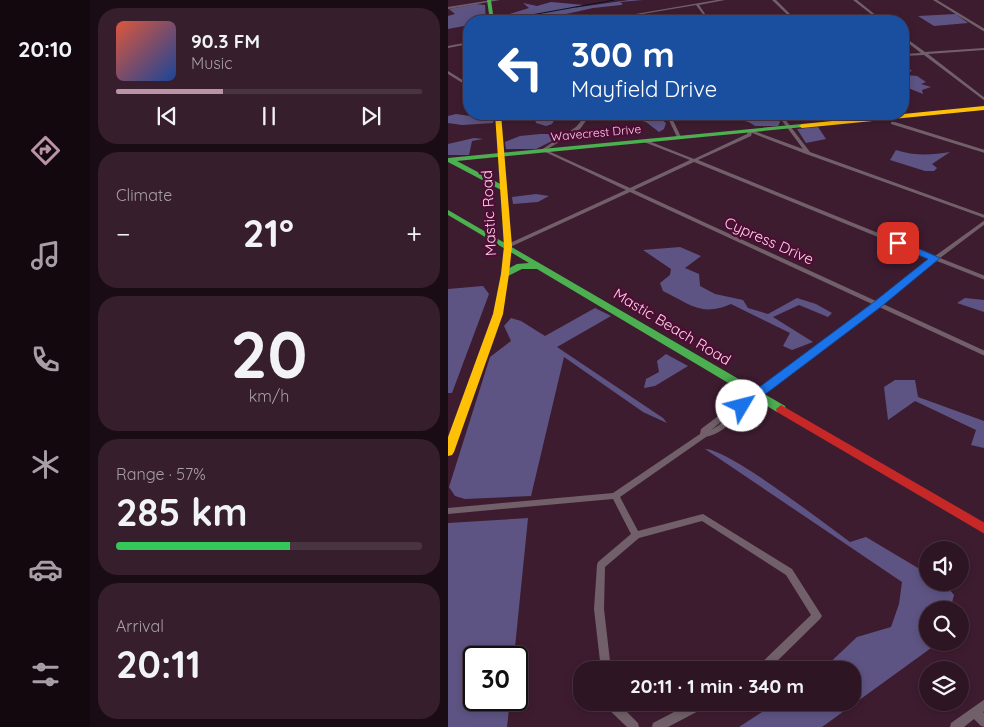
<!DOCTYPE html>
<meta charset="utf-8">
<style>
body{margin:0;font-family:Quicksand,sans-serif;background:#361e2c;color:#f1f3f6;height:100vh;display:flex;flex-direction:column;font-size:19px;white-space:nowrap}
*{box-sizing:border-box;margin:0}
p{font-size:16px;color:#a79fa6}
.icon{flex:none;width:28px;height:28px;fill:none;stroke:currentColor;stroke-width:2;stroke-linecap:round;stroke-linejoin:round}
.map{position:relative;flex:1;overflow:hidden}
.sheet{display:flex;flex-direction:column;gap:8px;padding:8px;background:#190c14;width:358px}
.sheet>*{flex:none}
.banner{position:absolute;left:15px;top:15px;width:446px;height:105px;border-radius:20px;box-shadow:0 2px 8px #0003,0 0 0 1px #493441;background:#1a4fa0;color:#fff;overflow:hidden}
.buttons{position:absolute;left:471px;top:541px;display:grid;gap:10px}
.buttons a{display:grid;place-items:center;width:50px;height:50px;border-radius:50%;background:#2e1524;box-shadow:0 2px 8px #0003,0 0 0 1px #493441;font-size:25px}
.speed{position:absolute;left:15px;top:646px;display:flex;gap:10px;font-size:25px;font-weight:700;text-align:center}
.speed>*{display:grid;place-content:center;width:65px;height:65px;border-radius:50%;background:#2e1524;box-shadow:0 2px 8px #0003,0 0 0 1px #493441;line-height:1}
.speed .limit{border:2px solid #111;border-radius:8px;background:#fff;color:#111}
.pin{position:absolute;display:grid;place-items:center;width:42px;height:42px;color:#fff;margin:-21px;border-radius:10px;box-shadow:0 2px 8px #0006}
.me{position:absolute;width:55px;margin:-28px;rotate:53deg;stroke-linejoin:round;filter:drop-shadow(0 0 4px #0008)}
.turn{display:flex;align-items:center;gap:18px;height:105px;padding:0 25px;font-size:22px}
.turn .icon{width:65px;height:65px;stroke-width:2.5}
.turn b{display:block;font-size:35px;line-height:42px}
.big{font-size:38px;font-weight:800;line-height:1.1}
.sheet .card{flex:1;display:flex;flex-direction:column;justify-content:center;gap:8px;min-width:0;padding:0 18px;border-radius:20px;background:#361e2c}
.sheet .dial{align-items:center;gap:0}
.dial b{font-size:65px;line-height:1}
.song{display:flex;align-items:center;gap:15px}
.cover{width:60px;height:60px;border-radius:8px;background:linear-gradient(135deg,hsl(10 70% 55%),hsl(220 70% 35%))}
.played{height:5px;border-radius:2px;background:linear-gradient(90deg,#ba93a7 35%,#493441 35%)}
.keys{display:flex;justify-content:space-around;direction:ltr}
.heat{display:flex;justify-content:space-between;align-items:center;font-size:28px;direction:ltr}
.charge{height:8px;border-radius:4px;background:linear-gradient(90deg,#34c759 57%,#493441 0)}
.trip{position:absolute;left:125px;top:661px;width:288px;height:50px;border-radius:20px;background:#2e1524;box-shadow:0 2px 8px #0003,0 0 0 1px #493441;font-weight:800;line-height:50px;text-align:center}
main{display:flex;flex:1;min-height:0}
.menu{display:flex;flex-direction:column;width:90px;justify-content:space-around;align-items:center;background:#12080e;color:#a79fa6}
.menu .icon{width:35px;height:35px}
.menu .selected{color:#ba93a7}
.menu b{font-size:22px;color:#f1f3f6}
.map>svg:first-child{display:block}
</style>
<main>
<nav class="menu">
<b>20:10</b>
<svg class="icon selected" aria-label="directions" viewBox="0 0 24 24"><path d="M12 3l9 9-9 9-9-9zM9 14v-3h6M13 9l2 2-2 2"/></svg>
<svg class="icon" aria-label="music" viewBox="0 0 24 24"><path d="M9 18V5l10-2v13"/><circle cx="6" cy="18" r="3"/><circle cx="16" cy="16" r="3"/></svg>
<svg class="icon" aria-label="phone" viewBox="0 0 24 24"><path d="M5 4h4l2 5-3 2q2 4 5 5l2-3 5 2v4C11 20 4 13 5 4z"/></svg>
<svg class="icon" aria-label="climate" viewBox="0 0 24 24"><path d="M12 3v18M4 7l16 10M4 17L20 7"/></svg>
<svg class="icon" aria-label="car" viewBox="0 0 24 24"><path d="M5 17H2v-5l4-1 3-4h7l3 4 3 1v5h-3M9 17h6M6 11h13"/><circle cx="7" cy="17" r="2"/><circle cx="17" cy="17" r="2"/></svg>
<svg class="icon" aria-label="filters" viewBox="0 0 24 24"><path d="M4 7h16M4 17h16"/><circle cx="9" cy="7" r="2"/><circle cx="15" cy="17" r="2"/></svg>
</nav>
<section class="sheet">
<div class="card">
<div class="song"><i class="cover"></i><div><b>90.3 FM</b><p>Music</p></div></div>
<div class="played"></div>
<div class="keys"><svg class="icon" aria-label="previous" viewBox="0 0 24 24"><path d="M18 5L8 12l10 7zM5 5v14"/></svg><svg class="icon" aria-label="pause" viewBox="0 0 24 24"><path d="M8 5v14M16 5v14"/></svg><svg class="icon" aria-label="next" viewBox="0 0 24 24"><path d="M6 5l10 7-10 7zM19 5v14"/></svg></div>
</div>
<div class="card"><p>Climate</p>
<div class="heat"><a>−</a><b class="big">21°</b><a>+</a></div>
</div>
<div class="card dial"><b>20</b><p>km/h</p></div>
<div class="card"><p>Range · 57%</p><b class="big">285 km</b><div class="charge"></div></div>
<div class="card"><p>Arrival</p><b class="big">20:11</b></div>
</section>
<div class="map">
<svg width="537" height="727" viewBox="0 0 537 727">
<rect width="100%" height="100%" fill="#3e1c30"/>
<path fill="#5e5484" d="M181,0H195L172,2L175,4L173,5L145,8L105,17L110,21L96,19L60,21L55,16L81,8L75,3L89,6L103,2L136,5L125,8Z
M28,4L37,5L38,21H21V25L0,29V16L7,14L1,9Z
M508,14L520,23L486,26L470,16Z
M455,68L464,70L459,75L469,76L478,82L473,84L483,87L474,90L475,94L455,86Z
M8,114L29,117L47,116L45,123L14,125L0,123V116Z
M85,114H110L104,124L98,126L88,123Z
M175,114C187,114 209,114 218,123L216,129L211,132L198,122L181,118L170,119Z
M267,114H326L332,122L330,126H307C294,115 277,125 267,114Z
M370,127L378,139L358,143L349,129Z
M92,134H108L110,138L88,149H58L57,142L72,136Z
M26,138L35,139L24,141L21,155H0V144Z
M448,150C466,156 484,155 502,152L484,164L489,168L486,171H477L442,160Z
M88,194L101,196L90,202L65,204L64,197Z
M232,247L253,256L237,268L251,274L252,286L267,294L295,300L300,308L320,314L349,298L368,304L384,313L380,317L351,305L325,317L365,342L344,350L335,346L342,333L283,304C253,317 242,304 215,291L212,283L222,275L223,269L195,250Z
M35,286L41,294L4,393H0V289Z
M517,298L536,300V312L509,303Z
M147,308L163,316L109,347L215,418L219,423L195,412L116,357L83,496L17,499L7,496L1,487L42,357L63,341L56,326L63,318L73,321L97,336Z
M218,354L240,366L207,386L196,388L198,379L211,372L209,361Z
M447,380H467L470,397L536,421V448L523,445L528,430L467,401L440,420L436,387Z
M257,449C281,449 377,524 402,542L418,537L480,574V582L496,583L506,595L502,610H480V642L490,643L374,727H291L328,703L404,702V670H374L409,637L443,627L451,604L454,582Z
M80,518L66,657L26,658V700H62L59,727H0V523Z"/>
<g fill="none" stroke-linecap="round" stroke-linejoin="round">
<path stroke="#06151f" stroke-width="1" d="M78,16L166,0"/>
<path fill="#716069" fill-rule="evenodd" d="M44,0H52L0,9V7Z
M269,0H277L251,5L262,21H260L248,5L153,21H147Z
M324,0H328L349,21H346Z
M405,0H409L435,21H432Z
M485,0H489L537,29V32Z
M455,36L477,52L537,48V50L480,54L537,98V101L476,55L455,56V54L473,53L455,39Z
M21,42V44L0,48V46Z
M0,71L21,84V87L0,74Z
M139,114H143L132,129L98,150L182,188L242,160L196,142V140H198L246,159L299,134L301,130H303L355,149L329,114H333L362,152L537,215V218L358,154L304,133L303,136L250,160L487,256L537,220V224L492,258L537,276V280L489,261L433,303L537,351V356L429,306L289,413C283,425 271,434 258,437L172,497L190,531L255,514L344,569L374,616L372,619L320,670H308L309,667L363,615L338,575L254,521L191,538L157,567L156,609L163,670H153L146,609L149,565L150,562L183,534L165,499L0,514V508L165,493L252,434L253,429L277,411L284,410L424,304L182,192L62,247H58V245L178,190L93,150L128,127ZM246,162L484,259L428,301L186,190ZM279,417L271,425L263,430Z
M218,114H222L233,137V138L229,137Z
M443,122H447L537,150V153L443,124Z
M537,699V711L535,712L537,714V727L533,726L526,719L516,727H502L503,723Z
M156,702H169L190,723L191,727H179L157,706Z
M245,702H261L260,706L220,727H204L205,723Z"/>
<path fill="#4caf50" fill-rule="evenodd" d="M39,0H43L46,21H42Z
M354,124L356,125V127L9,161L58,187L59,189L55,191L0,162V158Z
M0,210L337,406L338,409L337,412H329L89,269H74L60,276H54L53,274L54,272L69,264L81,263L0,215Z"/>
<path fill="#ffc107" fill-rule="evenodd" d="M537,106V110L354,128L351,126L354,124Z
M47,114H53L64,246L61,274L55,314L6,452L4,455L0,456V437L45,314L53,274L56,246Z"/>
<path fill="#c62828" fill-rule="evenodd" d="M333,405L537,523V534L329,412L328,409Z"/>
</g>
<path fill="#1a73e8" stroke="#114b97" d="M446,241H453L492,258L434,306L299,408H290L288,406L290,403L426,302L480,259L446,245Z"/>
<g text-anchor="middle" stroke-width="5" stroke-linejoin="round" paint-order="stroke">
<g font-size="12" fill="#fcd3e7" stroke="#4d0d34">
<text transform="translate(148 133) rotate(-5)" y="4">Wavecrest Drive</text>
</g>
<g font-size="15" fill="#fcd3e7" stroke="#4d0d34">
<text transform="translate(41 213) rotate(-93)" y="5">Mastic Road</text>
<text transform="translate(321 241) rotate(24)" y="5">Cypress Drive</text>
<text transform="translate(224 327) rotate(31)" y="5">Mastic Beach Road</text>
</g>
</g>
</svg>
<div class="buttons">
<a><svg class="icon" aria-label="sound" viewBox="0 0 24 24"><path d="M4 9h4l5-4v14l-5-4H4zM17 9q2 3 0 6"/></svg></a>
<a><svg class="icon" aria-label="search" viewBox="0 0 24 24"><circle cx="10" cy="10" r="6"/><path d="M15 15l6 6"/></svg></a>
<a><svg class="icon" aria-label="layers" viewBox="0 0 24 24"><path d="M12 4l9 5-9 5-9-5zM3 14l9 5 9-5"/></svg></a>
</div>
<div class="speed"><div class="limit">30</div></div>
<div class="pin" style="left:450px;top:243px;background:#d93025"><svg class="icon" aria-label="arrive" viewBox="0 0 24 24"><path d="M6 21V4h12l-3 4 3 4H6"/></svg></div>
<svg class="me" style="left:294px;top:406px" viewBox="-20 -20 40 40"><circle r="19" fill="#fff"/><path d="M0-13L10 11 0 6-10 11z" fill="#1a73e8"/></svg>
<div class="trip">20:11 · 1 min · 340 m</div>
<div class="banner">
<div class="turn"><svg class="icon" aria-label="left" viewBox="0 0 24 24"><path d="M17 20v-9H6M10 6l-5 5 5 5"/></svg><div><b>300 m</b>Mayfield Drive</div></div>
</div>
</div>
</main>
